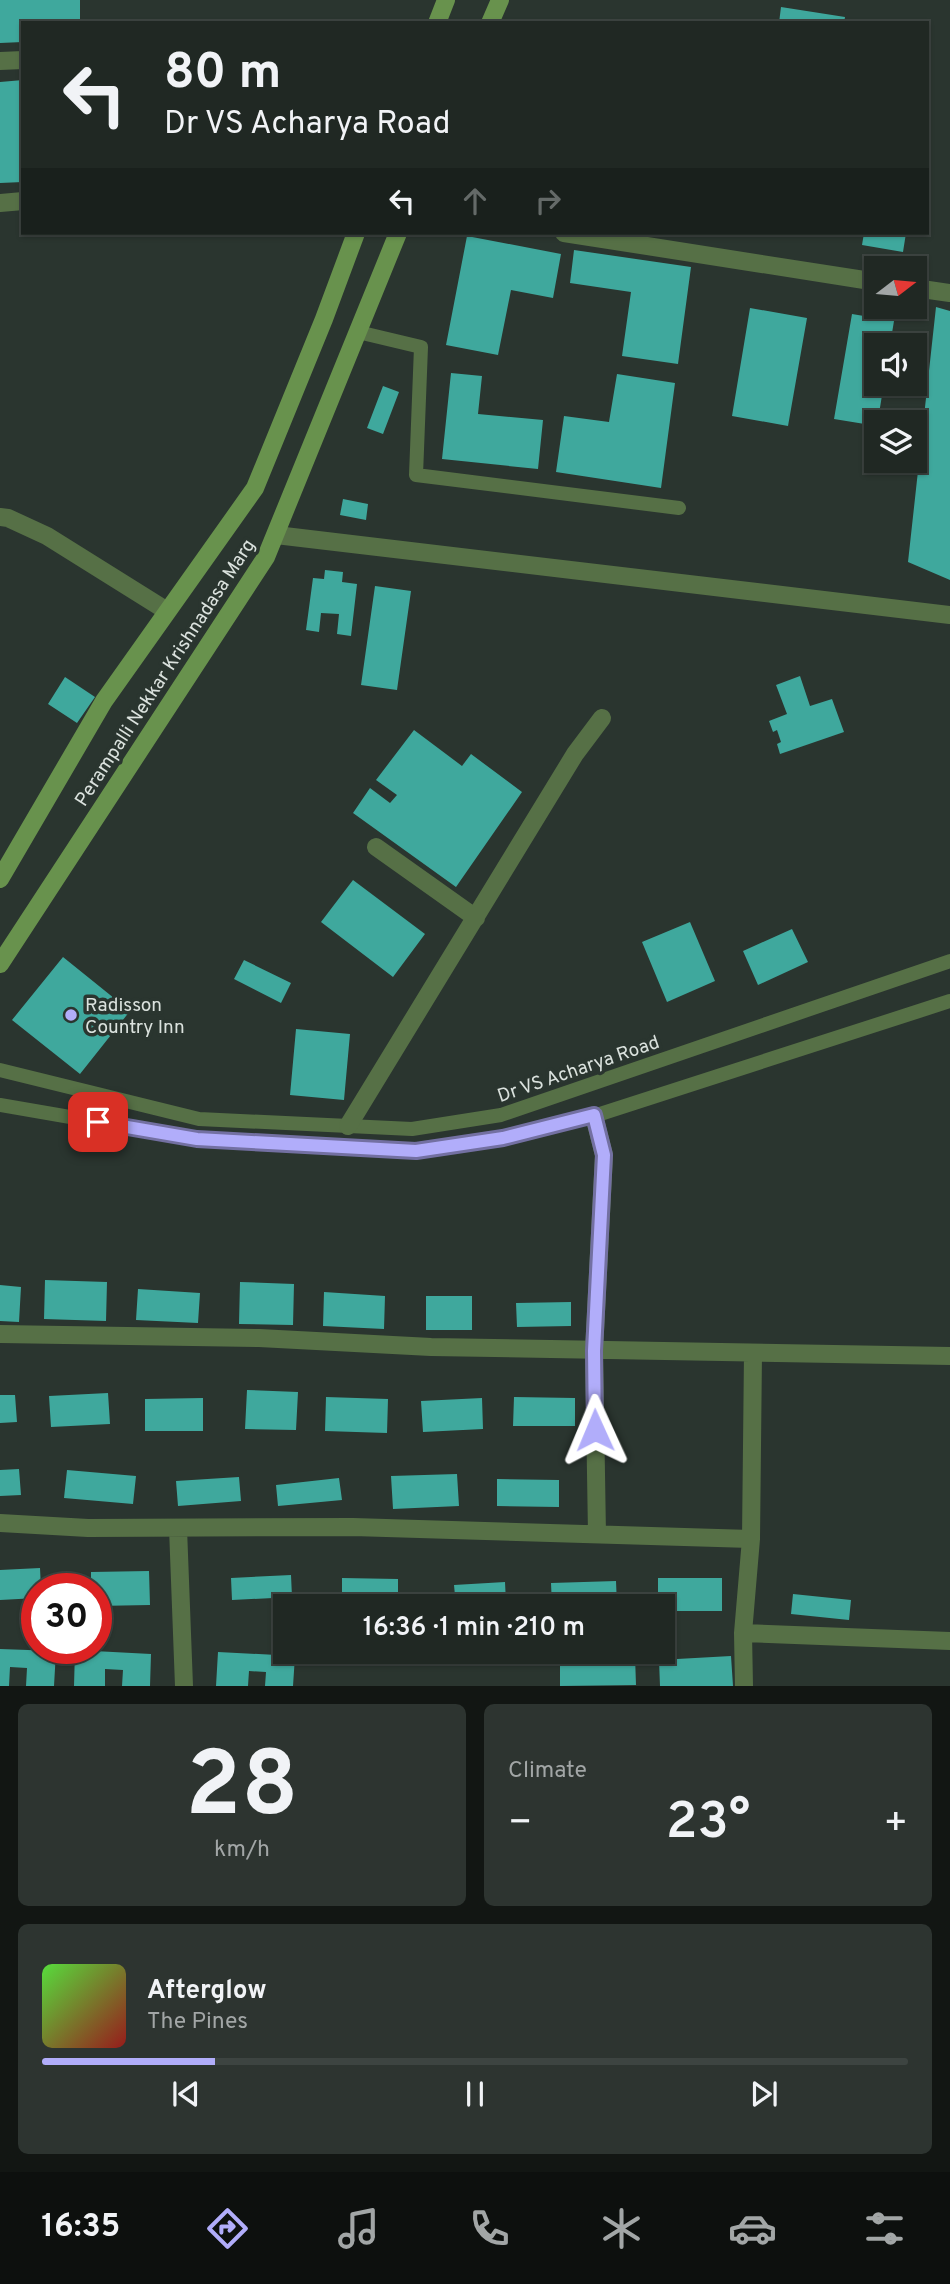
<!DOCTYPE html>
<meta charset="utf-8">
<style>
body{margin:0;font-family:Overpass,sans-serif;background:#2d3430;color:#f1f3f6;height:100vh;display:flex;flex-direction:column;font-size:26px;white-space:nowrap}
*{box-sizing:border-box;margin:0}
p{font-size:23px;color:#a2a6a6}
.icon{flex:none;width:38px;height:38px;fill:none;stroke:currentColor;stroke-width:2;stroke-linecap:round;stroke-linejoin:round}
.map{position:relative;height:1686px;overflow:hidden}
.drawer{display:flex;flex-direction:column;gap:18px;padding:18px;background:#121613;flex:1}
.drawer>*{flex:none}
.banner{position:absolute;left:21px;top:21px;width:908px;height:214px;border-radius:0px;box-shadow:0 2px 5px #0004,0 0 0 2px #3d4441;background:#202823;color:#f1f3f6;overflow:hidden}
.needle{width:46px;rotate:74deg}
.tools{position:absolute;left:864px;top:256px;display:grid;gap:14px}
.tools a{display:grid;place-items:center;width:63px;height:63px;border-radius:0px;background:#202823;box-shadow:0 2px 5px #0004,0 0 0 2px #3d4441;font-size:35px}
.speed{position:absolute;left:21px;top:1573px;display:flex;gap:14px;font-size:35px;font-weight:700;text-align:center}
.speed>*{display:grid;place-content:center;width:91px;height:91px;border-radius:50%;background:#202823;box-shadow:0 2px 5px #0004,0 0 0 2px #3d4441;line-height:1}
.speed .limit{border:10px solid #d22;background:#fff;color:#111}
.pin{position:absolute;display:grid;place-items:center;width:60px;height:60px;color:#fff;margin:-30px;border-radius:14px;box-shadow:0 4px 10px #0006}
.me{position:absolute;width:77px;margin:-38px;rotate:359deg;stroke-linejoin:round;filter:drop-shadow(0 0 5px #0008)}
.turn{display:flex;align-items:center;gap:24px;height:147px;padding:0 28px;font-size:32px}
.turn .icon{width:91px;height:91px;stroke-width:2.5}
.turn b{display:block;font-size:49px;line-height:60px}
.lanes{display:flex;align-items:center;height:66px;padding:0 28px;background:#0003;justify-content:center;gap:35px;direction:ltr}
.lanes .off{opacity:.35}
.big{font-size:52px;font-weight:600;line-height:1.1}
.drawer .card{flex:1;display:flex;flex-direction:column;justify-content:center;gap:10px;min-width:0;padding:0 24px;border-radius:10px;background:#2d3430}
.drawer .dial{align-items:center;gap:0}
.dial b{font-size:91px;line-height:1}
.song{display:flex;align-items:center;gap:21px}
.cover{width:84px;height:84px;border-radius:10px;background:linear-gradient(135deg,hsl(110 70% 55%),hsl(0 70% 35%))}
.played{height:7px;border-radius:4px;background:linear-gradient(90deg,#b1adfa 20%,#3d4441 20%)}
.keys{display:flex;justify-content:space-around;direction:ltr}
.heat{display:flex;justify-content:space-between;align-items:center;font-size:38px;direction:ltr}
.drawer .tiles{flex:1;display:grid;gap:18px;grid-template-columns:1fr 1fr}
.card:last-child{grid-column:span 2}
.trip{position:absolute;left:273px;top:1594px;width:402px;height:70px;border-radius:0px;background:#202823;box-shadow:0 2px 5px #0004,0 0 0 2px #3d4441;font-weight:600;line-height:70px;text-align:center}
.tabs{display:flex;height:112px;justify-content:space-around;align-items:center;background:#0d100e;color:#a2a6a6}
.tabs .icon{width:49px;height:49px}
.tabs .current{color:#b1adfa}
.tabs b{font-size:32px;color:#f1f3f6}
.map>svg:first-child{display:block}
</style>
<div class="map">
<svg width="950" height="1686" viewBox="0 0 950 1686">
<rect width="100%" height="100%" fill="#2a352f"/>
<path fill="#3fa89d" d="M0,0H80V23H23V42L0,43Z
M781,7L845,17L844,23H779Z
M23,80V182L0,183V82Z
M864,233H906L903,252L862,245Z
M467,236L561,254L553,298L511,290L498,355L446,345Z
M574,250L691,267L678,364L622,356L631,292L570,283Z
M936,307L950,311V580L908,562Z
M750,308L807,318L788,426L732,416Z
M852,314L894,321L890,345H877V383H884L877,426L834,419Z
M451,373L482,376L478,414L543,420L538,469L442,459Z
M617,374L675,383L661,488L556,472L564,416L609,422Z
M383,386L399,392L383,434L367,428Z
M343,499L368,504L366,520L340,515Z
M325,570L343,572L342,582L357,584L351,636L337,634L339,614L321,613L319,632L306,630L313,578L324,579Z
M375,586L411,591L397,690L361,685Z
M800,676L810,706L832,699L844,732L780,754L777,744L781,742L777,730L773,732L769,721L787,714L776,685Z
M65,677L95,697L77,723L48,704Z
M414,730L462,766L471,754L522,792L456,887L353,813L370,788L390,803L397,795L376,780Z
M353,880L425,934L393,977L321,922Z
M690,922L715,981L667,1002L642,942Z
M792,929L808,962L758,985L743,951Z
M63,957L130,1011L80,1074L12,1020Z
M244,960L291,983L281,1003L234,979Z
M296,1029L350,1034L344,1100L290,1095Z
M45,1280L107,1282L106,1321L44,1319Z
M240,1282L294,1284L293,1325L239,1324Z
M0,1285L21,1287L19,1322L0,1321Z
M138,1289L200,1293L198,1323L136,1320Z
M324,1292L385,1296L384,1329L323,1326Z
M426,1296H472V1330H426Z
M571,1302V1326L517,1327L516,1303Z
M247,1390L298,1392L296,1430L245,1429Z
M108,1393L110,1424L51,1427L49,1396Z
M0,1395H15L17,1422L0,1423Z
M326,1397L388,1399L387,1433L325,1431Z
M514,1397L575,1398V1426H513Z
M203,1398V1431H145V1399Z
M482,1398L483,1429L423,1432L421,1401Z
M19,1469L21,1495L0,1496V1470Z
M67,1470L136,1476L133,1504L64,1498Z
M457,1474L459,1506L393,1509L391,1476Z
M239,1477L241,1501L178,1506L176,1481Z
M339,1478L342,1500L278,1506L276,1485Z
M497,1479L559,1480V1507L497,1506Z
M40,1568L41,1589H37V1598L0,1600V1570Z
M149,1571L150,1605L96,1606V1589H91V1572Z
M291,1575L292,1597L232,1600L231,1578Z
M342,1578L398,1579V1600L342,1599Z
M658,1578H722V1611H663V1606H658Z
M616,1581L617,1606H552L551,1583Z
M505,1582L506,1603L456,1606L454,1585Z
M793,1594L851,1600L849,1620L791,1614Z
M0,1649L56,1651L54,1686H26L27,1668L10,1667L9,1686H0Z
M75,1650L151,1654L150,1686H122L123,1670L105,1669V1686H74Z
M218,1652L295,1656L293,1686H265L266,1672L249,1671L248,1686H216Z
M635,1656L636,1685L560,1686V1659Z
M731,1656L733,1686H660L659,1660Z"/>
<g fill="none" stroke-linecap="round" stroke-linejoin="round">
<path stroke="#567046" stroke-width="14" d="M358,332L421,347L416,475L679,508
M0,1070L199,1119L412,1129L501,1115L950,961
M0,1105L197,1139L416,1151L503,1138L594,1116L950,1001"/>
<path stroke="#567046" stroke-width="18" d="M0,61L23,60
M0,203L23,201
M564,233L877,282
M915,288L950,293
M0,517L8,518L47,536L167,611
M276,535L950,615
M376,847L476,918
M594,1116L604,1155L594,1351L597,1534
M348,1126L575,754L602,718
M0,1334L259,1338L431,1347L950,1356
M0,1523L88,1528L353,1527L751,1539L743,1633
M178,1528L184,1686
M751,1539L753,1353
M744,1686L743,1633L950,1641"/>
<path stroke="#68924d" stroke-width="18" d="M437,23L446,0
M490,23L500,0
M0,879L104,701L255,488L324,319L356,233
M0,964L266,557L398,233"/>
</g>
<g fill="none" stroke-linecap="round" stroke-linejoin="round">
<defs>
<path id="route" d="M98,1122L197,1139L416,1151L503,1138L594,1115L604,1155L594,1351L595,1430"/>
</defs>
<use href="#route" stroke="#7370a2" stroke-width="18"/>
<use href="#route" stroke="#b1adfa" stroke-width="12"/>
</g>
<circle fill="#b1adfa" stroke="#2a352f" stroke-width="2.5" cx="71" cy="1015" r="7"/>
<g text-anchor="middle" stroke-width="7" stroke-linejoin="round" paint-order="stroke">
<g font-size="19" fill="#dbe2de" stroke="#2a352f">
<text transform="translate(164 672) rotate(-57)" y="7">Perampalli Nekkar Krishnadasa Marg</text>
<text transform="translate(578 1068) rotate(-19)" y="7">Dr VS Acharya Road</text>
</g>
<g font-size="19" fill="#dbe2de" stroke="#2a352f" text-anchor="start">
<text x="85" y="1011">Radisson<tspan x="85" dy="22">Country Inn</tspan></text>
</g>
</g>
</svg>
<div class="tools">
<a><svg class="needle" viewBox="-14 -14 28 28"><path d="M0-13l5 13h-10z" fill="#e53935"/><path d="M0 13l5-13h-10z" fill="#a2a6a6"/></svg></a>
<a><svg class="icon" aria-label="sound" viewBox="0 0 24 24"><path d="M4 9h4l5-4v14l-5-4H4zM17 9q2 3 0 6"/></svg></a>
<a><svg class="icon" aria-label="layers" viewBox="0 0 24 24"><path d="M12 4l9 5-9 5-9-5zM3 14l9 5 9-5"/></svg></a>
</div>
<div class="speed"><div class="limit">30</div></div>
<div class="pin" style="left:98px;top:1122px;background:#d93025"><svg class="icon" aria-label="arrive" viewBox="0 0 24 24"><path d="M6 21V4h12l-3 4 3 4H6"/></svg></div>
<svg class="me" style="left:595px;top:1430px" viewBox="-20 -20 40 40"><path d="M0-17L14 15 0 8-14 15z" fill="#b1adfa" stroke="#fff" stroke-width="4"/></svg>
<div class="trip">16:36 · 1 min · 210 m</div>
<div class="banner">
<div class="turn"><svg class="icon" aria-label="left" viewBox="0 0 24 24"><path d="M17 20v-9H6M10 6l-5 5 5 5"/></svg><div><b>80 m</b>Dr VS Acharya Road</div></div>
<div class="lanes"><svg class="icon" aria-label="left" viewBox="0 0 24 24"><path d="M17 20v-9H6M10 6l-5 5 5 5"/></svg><svg class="icon off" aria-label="ahead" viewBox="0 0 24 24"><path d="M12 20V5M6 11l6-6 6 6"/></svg><svg class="icon off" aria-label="right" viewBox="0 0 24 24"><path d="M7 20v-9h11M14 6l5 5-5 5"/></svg></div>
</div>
</div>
<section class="drawer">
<div class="tiles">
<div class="card dial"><b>28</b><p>km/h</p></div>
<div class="card"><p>Climate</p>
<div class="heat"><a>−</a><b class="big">23°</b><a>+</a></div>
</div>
<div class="card">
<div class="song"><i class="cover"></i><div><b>Afterglow</b><p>The Pines</p></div></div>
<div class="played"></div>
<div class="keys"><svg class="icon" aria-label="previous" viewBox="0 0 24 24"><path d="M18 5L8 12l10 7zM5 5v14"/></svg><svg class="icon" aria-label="pause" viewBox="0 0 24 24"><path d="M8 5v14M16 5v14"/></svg><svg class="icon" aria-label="next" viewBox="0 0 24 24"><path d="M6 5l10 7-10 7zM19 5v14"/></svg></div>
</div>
</div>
</section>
<nav class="tabs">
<b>16:35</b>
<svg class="icon current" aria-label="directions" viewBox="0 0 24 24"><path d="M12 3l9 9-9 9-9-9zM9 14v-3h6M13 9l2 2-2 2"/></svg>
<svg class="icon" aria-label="music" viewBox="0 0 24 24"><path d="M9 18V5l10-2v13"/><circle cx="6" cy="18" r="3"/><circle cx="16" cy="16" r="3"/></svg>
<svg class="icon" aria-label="phone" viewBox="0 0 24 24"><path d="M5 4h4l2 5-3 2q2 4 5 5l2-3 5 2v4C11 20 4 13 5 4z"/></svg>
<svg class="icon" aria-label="climate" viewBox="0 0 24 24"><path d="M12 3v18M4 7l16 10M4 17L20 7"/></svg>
<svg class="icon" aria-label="car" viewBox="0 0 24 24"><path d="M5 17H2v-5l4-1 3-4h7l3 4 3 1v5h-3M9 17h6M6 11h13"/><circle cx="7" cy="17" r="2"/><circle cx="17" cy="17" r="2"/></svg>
<svg class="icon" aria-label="filters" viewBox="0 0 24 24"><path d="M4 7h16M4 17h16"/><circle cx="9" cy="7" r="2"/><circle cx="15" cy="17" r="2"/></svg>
</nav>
